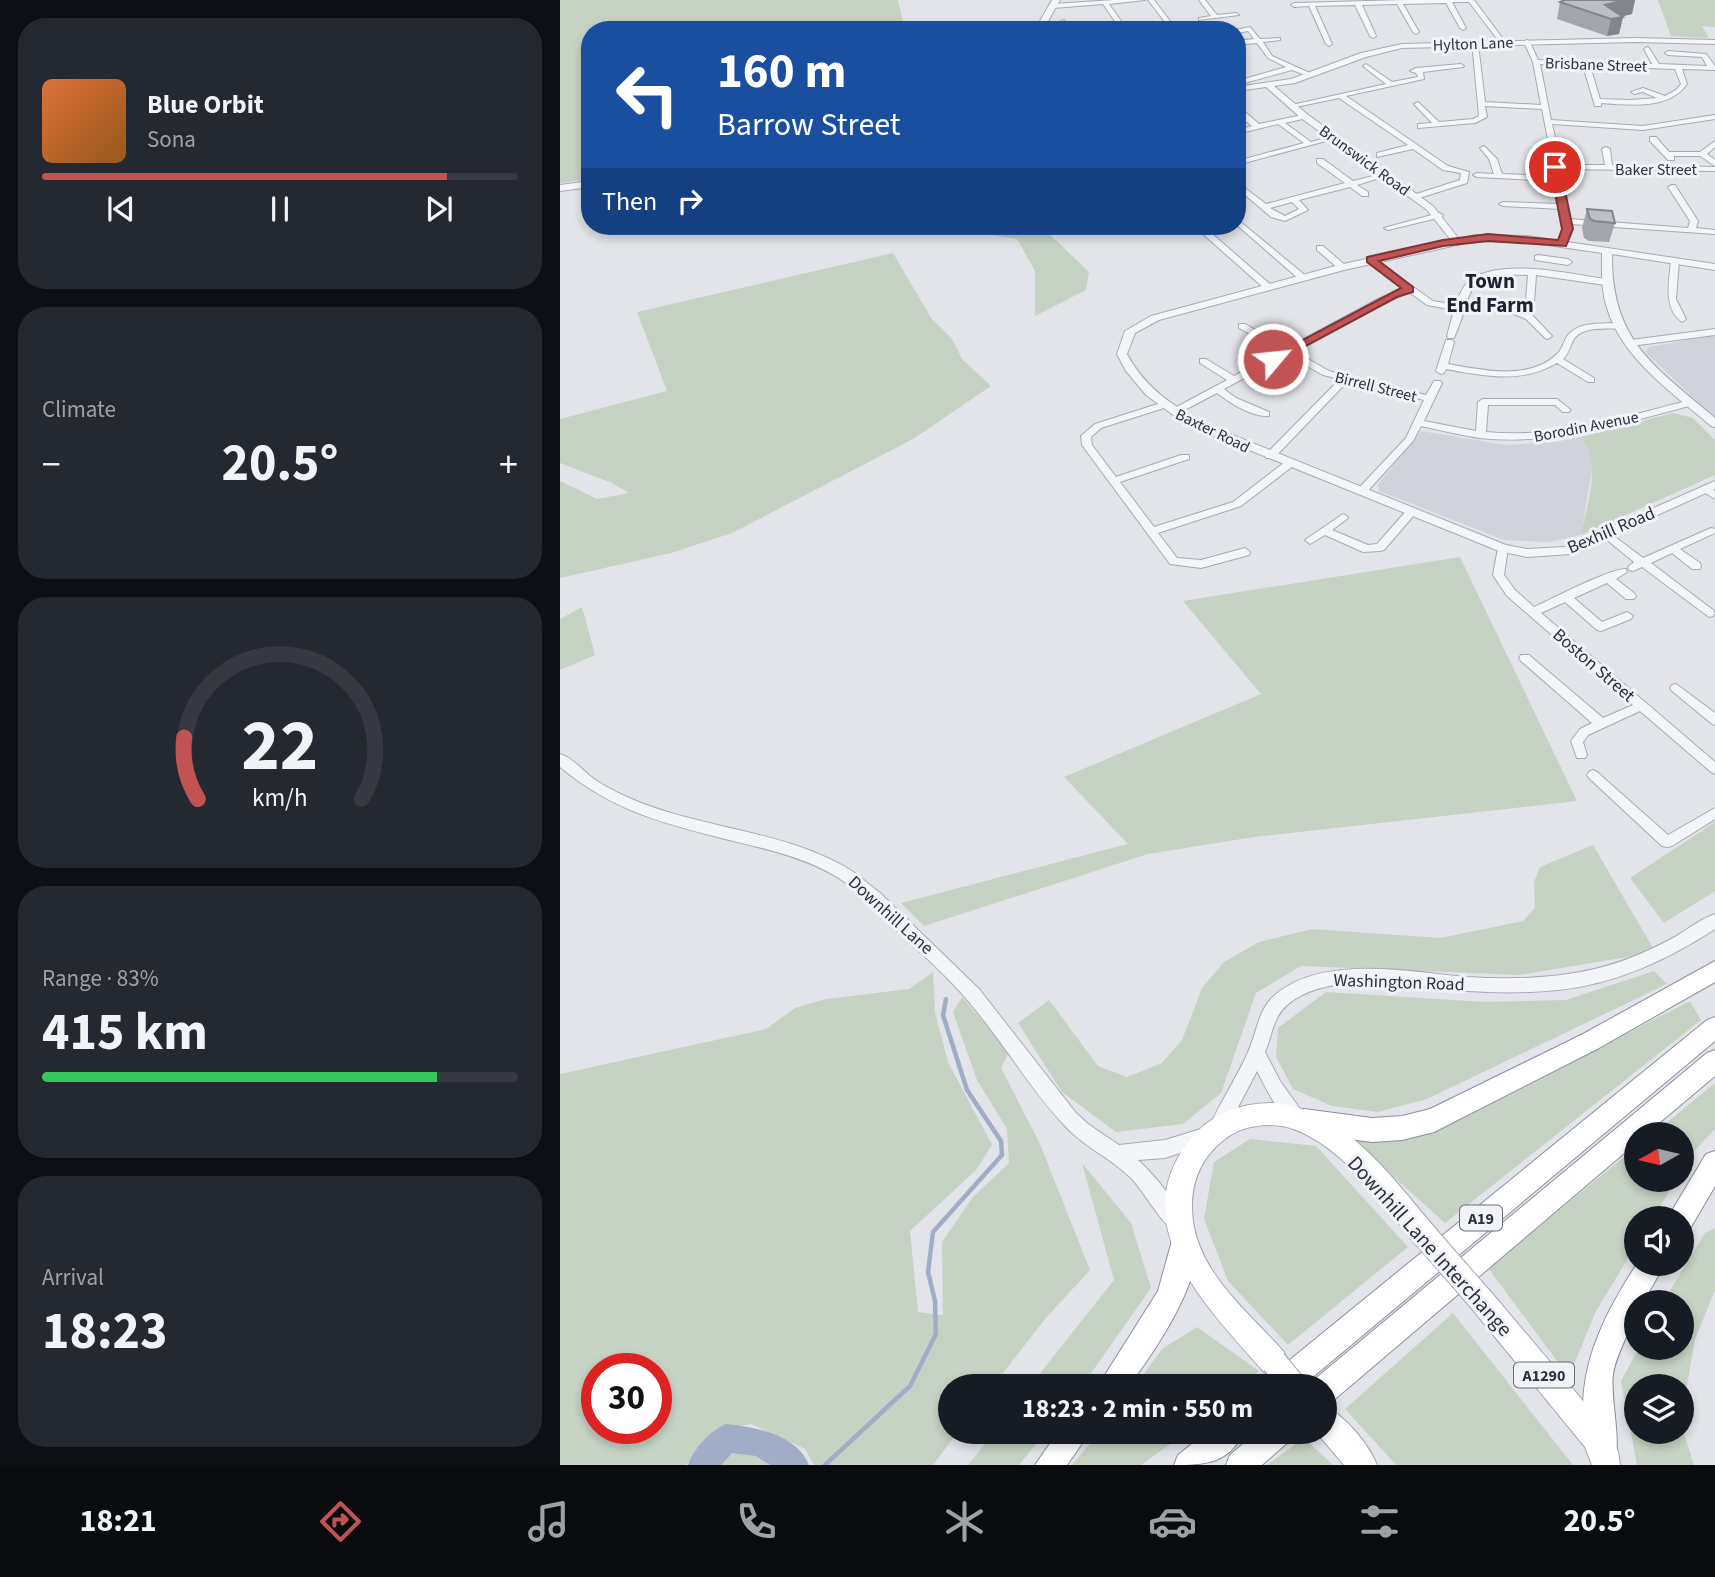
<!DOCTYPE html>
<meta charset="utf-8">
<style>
body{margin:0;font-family:"Source Sans 3",sans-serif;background:#242831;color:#f1f3f6;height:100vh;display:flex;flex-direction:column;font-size:26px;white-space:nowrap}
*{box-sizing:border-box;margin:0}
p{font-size:23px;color:#9ea1a6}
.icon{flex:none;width:38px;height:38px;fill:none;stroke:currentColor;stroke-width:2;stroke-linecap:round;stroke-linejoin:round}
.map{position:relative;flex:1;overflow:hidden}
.drawer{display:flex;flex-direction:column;gap:18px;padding:18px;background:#0d0f14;width:560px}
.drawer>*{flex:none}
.hud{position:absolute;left:21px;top:21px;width:665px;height:214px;border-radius:28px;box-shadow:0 4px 10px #0003;background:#1a4fa0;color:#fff;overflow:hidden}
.needle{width:46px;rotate:262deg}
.fabs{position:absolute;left:1064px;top:1122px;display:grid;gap:14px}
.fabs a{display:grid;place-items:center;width:70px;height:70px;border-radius:50%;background:#171b24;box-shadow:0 4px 10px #0003;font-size:35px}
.speed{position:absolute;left:21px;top:1353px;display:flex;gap:14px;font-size:35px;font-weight:700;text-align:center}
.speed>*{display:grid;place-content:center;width:91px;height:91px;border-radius:50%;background:#171b24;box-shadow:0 4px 10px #0003;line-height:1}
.speed .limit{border:10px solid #d22;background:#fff;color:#111}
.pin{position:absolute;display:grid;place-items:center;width:60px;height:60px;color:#fff;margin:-30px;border:4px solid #fff;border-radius:50%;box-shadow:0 2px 7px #0007}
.me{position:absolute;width:77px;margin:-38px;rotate:62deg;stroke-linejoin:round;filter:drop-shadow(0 0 5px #0008)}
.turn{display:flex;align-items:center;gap:24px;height:147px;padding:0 21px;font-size:32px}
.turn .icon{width:91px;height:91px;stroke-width:2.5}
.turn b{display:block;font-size:49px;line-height:60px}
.then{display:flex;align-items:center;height:66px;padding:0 21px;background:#0003;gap:14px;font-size:26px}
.big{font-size:52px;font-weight:700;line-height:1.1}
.drawer .tile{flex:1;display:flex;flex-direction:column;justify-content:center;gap:10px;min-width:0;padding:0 24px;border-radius:28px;background:#242831}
.drawer .dial{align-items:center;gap:0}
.dial svg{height:182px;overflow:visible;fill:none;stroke:#363941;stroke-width:7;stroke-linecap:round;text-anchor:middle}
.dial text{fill:#f1f3f6;stroke:none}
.song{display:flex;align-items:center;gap:21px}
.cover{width:84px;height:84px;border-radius:10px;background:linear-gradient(135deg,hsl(20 70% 55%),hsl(30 70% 35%))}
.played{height:7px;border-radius:4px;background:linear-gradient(90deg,#c25353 85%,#363941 85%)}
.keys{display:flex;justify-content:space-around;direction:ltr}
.heat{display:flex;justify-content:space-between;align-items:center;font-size:38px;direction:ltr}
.charge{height:10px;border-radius:5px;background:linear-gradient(90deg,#34c759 83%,#363941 0)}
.trip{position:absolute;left:378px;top:1374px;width:399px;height:70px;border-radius:35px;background:#171b24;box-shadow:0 4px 10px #0003;font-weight:700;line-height:70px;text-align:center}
.dock{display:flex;height:112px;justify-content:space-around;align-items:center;background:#090b0e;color:#9ea1a6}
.dock .icon{width:49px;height:49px}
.dock .current{color:#c25353}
.dock b{font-size:32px;color:#f1f3f6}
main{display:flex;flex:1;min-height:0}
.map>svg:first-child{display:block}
</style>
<main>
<section class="drawer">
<div class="tile">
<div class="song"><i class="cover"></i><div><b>Blue Orbit</b><p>Sona</p></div></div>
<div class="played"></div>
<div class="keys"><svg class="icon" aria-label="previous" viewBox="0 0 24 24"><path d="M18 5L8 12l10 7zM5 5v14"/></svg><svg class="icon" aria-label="pause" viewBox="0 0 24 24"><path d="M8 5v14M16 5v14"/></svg><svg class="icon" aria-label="next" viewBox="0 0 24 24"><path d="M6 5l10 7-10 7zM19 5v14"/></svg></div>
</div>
<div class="tile"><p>Climate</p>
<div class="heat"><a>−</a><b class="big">20.5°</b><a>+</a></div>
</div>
<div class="tile dial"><svg viewBox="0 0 100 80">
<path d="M14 69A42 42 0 1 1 86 69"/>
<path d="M14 69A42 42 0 0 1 8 42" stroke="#c25353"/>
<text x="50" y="56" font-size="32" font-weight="700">22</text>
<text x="50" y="72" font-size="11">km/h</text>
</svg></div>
<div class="tile"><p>Range · 83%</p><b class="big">415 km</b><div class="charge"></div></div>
<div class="tile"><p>Arrival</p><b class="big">18:23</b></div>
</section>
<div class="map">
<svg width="1155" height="1465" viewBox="0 0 1155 1465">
<rect width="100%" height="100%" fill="#e2e4e9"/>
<path fill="#d0d3db" d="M1155,335V418L1085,352L1089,347Z
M861,431L946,445L995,442L1020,437L1030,450L1033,463L1021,535L989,542L944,540L819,491L818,484Z"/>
<path fill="#c5d2c4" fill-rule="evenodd" d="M0,0H338L345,30H30V179L0,183Z
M1098,0H1155V27L1142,26L1149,38L1111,36Z
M376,226H481L529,272L526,290L475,316V271L457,239Z
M333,253L371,318L392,339L402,359L431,386L353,439L172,533L111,553L0,578V481L37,499L69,493L52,483L0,463V419L107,391L77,312Z
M1113,413L1133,418L1155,440V475L1021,535C1026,506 1044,461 1020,437Z
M900,557L1017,801L694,837L588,854L364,926L341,903L568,844L504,777L701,694L623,601Z
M22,607L35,655L0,670V619Z
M1155,822V891L1104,923L1070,878Z
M1033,845L1093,948L1073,956L960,975L741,966L696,993L661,1093L623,1124L556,1132L502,1092L458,1023L489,1000L538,1066L567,1077L602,1063L622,1040L642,988L664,962L699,942L752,929L880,938L963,921L975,908L974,882L980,867Z
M1094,971L1107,984L867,1099L818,1112L772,1106L733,1089L716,1057L718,1028L766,992L925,1002L1006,1000Z
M373,972L375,1013L388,1062L432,1145L416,1170L350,1231L358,1312L383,1315L382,1242L413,1197L449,1163L447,1129L417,1080L393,1012L402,997L449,1052L441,1068L480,1144L530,1270L485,1319L433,1386H390V1432H398L373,1465H254L245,1449L191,1424L163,1429L126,1465H0V1074L206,1029L235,1008L266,999L349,989ZM37,1368H96V1428H37Z
M1130,1001L1141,1020L885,1223L788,1136L821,1141L879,1130Z
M1155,1083V1129L1135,1150L1122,1171V1134H1093Z
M690,1139L756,1146L848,1247L728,1345L668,1281L644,1219L654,1162Z
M1076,1147V1180H1116L1093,1218H1076V1245L1035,1313L1009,1377L928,1268Z
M522,1163L571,1223L591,1288L522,1386H470L554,1280Z
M1155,1228V1290L1135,1339L1122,1414V1386H1076V1432H1122V1427L1134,1465H1077L1061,1381L1079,1348H1122V1302H1103L1145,1233Z
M893,1313L1013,1465H836L785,1409Z
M637,1327L699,1371L681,1386H575L602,1349Z
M434,1432H486L459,1465H408Z
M540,1432H627L581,1465H512Z
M744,1438L773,1465H707Z
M172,1446L200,1452L209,1465H152Z"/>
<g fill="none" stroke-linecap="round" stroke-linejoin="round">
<path stroke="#a1adc6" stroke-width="4.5" d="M265,1465L350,1386L376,1334L375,1301L368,1272L373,1232L442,1155L441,1141L407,1090L383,1015L386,999"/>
<path fill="#a1adc6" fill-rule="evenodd" d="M166,1424C195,1427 237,1434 249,1465H210L196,1456L172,1453L161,1465H128C134,1449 149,1431 166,1424Z"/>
<defs>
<path id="minor" d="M554,0H585L549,4L566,28L565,29L552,30L553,28L559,27L543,4L493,8L490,6L493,4Z
M588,0H594L613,25L612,26H608Z
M639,0H645L657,15L676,13L679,15L639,20V18L651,16Z
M845,0H914L946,43L941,44L909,2H892L906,28L903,30L900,28L886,3L843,4L859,32L856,34L853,32L837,4L802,5L816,36L813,38L810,36L795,5L755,6L772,44L769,46L766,44L749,6L734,7L731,5L734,3Z
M503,20L505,21L510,30H504L500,22Z
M529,27L532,30H523Z
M690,27L700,39L720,38V40L703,42L712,56L752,74V76H748L732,70L677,85V81L726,67L708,58L697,43L677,45V41L694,39L688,31L677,33V30H675Z
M967,40L970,42L978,60L1092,64L1084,49L1087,47L1089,48L1099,64L1147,66L1142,57L1108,55L1105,53L1108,51L1146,54L1155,66V70L1122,69L1127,84C1109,110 1070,105 1041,103V106H1035L1023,66L980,64L991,120L1083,126L1155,115V119L1083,130L992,124L999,155L996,157L999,165H1045L1042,149L1046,147L1050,149L1052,165L1155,167V171L1000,169L1010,219L1128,228L1130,221L1108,187L1112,185H1115L1138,221L1136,228L1155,230V234L1011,224L1012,229L1006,244L999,246L998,244L1004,229L1000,209L943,206L939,204L943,202L999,204L995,181L917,177L913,175L917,173L934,174L929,159L920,148L924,146L937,159L942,174L994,176L990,159L993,157L991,155L982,109L925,106L927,117L915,123L858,128V124L872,123L854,104L858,102L879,122L913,119L919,116L913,52L916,50L919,52L925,102L981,105L973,62L964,42ZM1030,66L1115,69L1121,84L1116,90L1105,96L1083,88L1071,92L1074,94L1083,92L1097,98L1071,100L1040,99Z
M901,64L904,66L903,67L863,72L864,79L786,96L888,166L909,172L907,183L856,199H853V195L900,180L901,173L883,170L853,149L817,157V153L848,145L779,98L731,108L727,106L826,84L804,67L803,66L806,64L832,82L858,77L856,73L850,71L856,68Z
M678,111H684L699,124L747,114V118L725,123L751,142L762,139L766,141L677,165V161L744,143L718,124L677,134V130L692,126L678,115Z
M1090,137H1096L1109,152H1140L1155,141V147L1147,154L1155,160V166L1140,156H1114V160H1108L1090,141Z
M757,159H763L793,181L825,173L829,175L797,185L808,192V196H802L790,187L739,200L748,210L725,221L711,217L677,188V182L706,204L785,183L757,163ZM732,202L739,209L725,216L710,208Z
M879,213L883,215L882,217L828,230L824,228Z
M677,219L746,276V280H740L677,225Z
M634,226H643L711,285V289H705Z
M757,246H763L785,265V269H779L757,250Z
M978,255L1008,259L1012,262L1008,265L975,260V256Z
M811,257L873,301L896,305C899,296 902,287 909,281C939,257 1010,274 1045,279L1049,282L1045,285L976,275L973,316L992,336L988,339L985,338L966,319L932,305L936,302L965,313L968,275C899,272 916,290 894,338H888L887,336L894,310L867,305L849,292L826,302L734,351L769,371L866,395L874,381H880L882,383L864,421L916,431L918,402L923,399H997L1011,410L1009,412H1003L995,405H928L926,432C995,439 1064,417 1130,400L1135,403L1133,405C1065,423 991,446 920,438C900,435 880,430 861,426L853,441L805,494H797V490L846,438L864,400L788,381L714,458H706V454L780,379L763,375L727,355L664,389L676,398L709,412V416C692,417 670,403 657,393L617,414H611V410L667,380L640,363V359H646L674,376L720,351L679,328V324H685L727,348L820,298L844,288L808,262V258Z
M1115,258L1119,261L1116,299L1126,319L1122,322C1103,309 1109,281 1111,261Z
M1059,323L1062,324V328C1047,330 1024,325 1014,339C1010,346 1009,353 1003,359L1034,378V382H1028L997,363C962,384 923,376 886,369L884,373L881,374L876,371L886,340H892L894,342L888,364C922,370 969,381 997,354C1003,349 1003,341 1008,335C1020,321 1042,324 1059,323Z
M1155,329V335L1071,346L1066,343L1071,340Z
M604,402L609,405L607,407L541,428L531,437L532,445L556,477L621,455H629V459L560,482L594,527L673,502L725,462H733V466L681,506L598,533L617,558L641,560L685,548L690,552L689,555L641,568L610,564L522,445L521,436L535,424Z
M1146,486L1155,491V499L1142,491V487Z
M851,509L855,510V514L824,550L820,551L803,552L765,535L750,544L745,540L783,514L788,517L787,519L772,530L808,545L817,544L847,510Z
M1151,528L1155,529V533L1120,549L1140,563L1141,566L1140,569H1132L1112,553L1091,563L1153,610L1155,613L1153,616L1149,617L1082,567L1073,571L1069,570L1068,567L1074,562L1041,535L1042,533H1050L1083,558Z
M943,544L948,548L944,575L955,590L974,607C992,599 1051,568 1066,569L1067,572L1056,579L1074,593L1076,596L1074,599H1066L1047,583L1014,598L1042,622L1067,612L1073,616L1071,619L1041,631L1037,630L1005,602L981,613L1155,762V774L1151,772L1080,711L1028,735L1023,742L1027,755L1025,758H1017L1011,741L1020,729L1032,723L961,661L959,658L961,655H969L1043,718L1073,705L947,596L933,575L938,548Z
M1116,684L1155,713V725L1151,723L1112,691L1110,688L1112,685Z
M1033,770L1037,772L1108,835L1155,808V819L1112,846L1107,847L1102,846L1029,778L1027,775L1029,772Z"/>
<path id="tertiary" d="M492,0H500L483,30H475Z
M1075,38L1155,40V44L1075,42L842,48L806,57L735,83L714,86L747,114L873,206L899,239L915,235L967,236L1155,264V270L1052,254C1051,342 1095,366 1155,418V427L1151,426C1113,393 1062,359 1047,308C1041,290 1042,272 1042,253L967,242L915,241L784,270L599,320L575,333L567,354C585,388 614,407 648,425L946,545L967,549L1005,547L1155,481V489L1011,554L967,557L939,551L640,430L612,414L586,395L566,371L557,354L565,331L591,316L779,265L891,240L867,210L741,118L706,87L677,91V87L731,79L801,53L842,44Z
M30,181V187L0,191V185Z
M0,754C13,758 23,771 34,779C44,786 56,792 67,797C140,830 227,829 295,873L320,893L419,989L516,1113L528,1124L559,1145L605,1140L644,1128L650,1131L653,1137L650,1143L605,1158L578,1160C596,1177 614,1198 623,1221L621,1228L614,1230C603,1226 583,1190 571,1178C551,1158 524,1147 505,1126C472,1091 448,1050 418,1013C395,983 367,959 340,933C323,916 306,898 286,883C254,860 211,850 173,841C106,824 54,812 0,767Z
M1155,914V929C1107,960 1056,984 998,990C968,993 938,993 908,991C856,987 771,968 727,1005C713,1017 712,1036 705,1052L720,1081L743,1113L746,1119L743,1125L737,1127C721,1121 705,1086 697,1071L664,1134L658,1136L652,1134L649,1128C660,1102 677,1078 688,1052C697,1033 698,1009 715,995C763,954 850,972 907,977C941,979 975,979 1008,974C1046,969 1080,956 1113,938C1127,930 1140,919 1155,914Z"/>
<path id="primary" d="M713,1103C785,1109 833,1179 876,1229L880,1238L876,1247L867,1251L858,1247C824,1207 787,1150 736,1130C715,1121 683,1124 665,1139C644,1155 633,1176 632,1203C630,1267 685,1308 724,1352L728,1362L724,1372L714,1376L704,1372C651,1311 562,1227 629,1141C650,1114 680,1103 713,1103Z
M922,1288L931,1292L1045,1427L1058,1451L1060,1465H1032L1025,1447L913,1310L909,1301L913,1292Z
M765,1407C785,1415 809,1445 817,1465H784L756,1432H765Z"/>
<path id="trunk" d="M1155,961V982L1039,1048L874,1132L842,1140L812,1142L744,1133L735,1129L732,1121L735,1113L744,1109L812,1118L842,1116L870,1109L1023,1034Z
M1155,1017V1041L742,1386H706L710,1376L1147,1020Z
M1155,1050V1076L1086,1134H1076V1143L775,1399L765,1403V1386H752L755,1379L1147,1053Z
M1155,1151V1186L1131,1227L1122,1231V1218H1109L1113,1209L1146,1154Z
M624,1226L633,1230C651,1272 593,1353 569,1386H538L598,1291L615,1230Z
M1077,1264H1105L1083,1302H1076C1076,1325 1057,1349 1053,1374C1050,1400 1062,1442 1054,1461L1043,1465L1034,1461C1005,1392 1039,1321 1077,1264Z
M498,1432H530L507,1465H475Z
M647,1432H683C670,1464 643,1465 614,1465L618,1455Z
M697,1432H732L728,1442L702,1465H666L670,1455Z"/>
</defs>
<use href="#minor" stroke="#a8aab3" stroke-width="2"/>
<use href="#tertiary" stroke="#a8aab3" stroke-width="2"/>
<use href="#primary" stroke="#a2a7b4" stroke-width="2"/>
<use href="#trunk" stroke="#8b8f9e" stroke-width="2"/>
<use href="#minor" fill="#f4f5f8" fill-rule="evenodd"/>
<use href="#tertiary" fill="#f4f5f8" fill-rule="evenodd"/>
<use href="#primary" fill="#fff" fill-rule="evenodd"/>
<use href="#trunk" fill="#fff" fill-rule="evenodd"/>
<defs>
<path id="primary-bridge" d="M867,1238L922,1301
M714,1362L734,1386"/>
</defs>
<use href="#primary-bridge" stroke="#a2a7b4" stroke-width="27" stroke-linecap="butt"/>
<use href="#primary-bridge" stroke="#fff" stroke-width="25"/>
</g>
<path fill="#a3a4ac" d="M1004,0H1075L1072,14L1062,16L1063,17L1059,34L1047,36L997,19L1000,2Z
M1027,209L1055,223L1049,242L1029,241L1024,238L1022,228Z"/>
<path fill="#84868c" d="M1064,0H1075L1072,14L1055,18L1063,17L1059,34L1047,36L1051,19L1045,5Z"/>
<path fill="#bdbfc8" stroke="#84868c" stroke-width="2" d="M1004,0H1064L1045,5L1063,17L1051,19L1000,2Z
M1027,209L1052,211L1055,223L1034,221L1030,219Z"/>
<path fill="#c25353" stroke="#7e3636" stroke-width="2" d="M995,164L1000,167L1013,229L1006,246L928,241L883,246L819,261L853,287V292L837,297L718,361L707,359L841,288L807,262V257L883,240L928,234L998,240L1002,229L990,167Z"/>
<g text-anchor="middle" stroke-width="6" stroke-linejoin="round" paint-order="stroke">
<g font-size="16" fill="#2c303f" stroke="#f1f3f7">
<text transform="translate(913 43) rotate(-2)" y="6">Hylton Lane</text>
<text transform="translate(1036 64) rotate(2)" y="6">Brisbane Street</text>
<text transform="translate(805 160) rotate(36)" y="6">Brunswick Road</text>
<text x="1096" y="175">Baker Street</text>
<text transform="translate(816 386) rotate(14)" y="6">Birrell Street</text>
<text transform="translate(1026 426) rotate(-11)" y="6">Borodin Avenue</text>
<text transform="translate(653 430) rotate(26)" y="6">Baxter Road</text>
</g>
<g fill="#f1f3f7" stroke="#676a76" stroke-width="2">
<rect x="900" y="1205.5" width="42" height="25" rx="5"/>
<rect x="954" y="1362.5" width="60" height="25" rx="5"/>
</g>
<g font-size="16" font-weight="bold" fill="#2c303f">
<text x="921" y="1224">A19</text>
<text x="984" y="1381">A1290</text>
</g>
<g font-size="18" fill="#2c303f" stroke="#f1f3f7">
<text transform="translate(1051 530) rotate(-23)" y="6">Bexhill Road</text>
<text transform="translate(1034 665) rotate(41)" y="6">Boston Street</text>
<text transform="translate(331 915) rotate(42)" y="6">Downhill Lane</text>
<text transform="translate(839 982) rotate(2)" y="6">Washington Road</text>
</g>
<g font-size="21" font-weight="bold" fill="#1e2130" stroke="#f1f3f7">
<text x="930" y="288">Town<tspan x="930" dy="24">End Farm</tspan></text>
</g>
<g font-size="21" fill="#2c303f" stroke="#f1f3f7">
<text transform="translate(870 1246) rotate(48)" y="7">Downhill Lane Interchange</text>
</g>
</g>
</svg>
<div class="fabs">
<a><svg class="needle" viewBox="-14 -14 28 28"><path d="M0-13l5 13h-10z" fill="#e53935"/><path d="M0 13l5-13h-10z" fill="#9ea1a6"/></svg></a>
<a><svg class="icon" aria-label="sound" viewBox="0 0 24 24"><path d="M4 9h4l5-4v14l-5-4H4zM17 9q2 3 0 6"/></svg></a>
<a><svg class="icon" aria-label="search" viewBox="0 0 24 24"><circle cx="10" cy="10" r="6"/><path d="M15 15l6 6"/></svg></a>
<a><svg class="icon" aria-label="layers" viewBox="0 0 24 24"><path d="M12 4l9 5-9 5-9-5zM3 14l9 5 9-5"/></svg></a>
</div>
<div class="speed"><div class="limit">30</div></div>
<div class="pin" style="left:995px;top:167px;background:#d93025"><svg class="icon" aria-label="arrive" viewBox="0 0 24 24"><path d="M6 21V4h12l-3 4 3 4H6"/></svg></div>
<svg class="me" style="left:713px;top:359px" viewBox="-20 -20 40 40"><circle r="17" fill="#c25353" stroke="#fff" stroke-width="3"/><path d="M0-11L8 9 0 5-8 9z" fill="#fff"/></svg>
<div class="trip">18:23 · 2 min · 550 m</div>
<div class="hud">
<div class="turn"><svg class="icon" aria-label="left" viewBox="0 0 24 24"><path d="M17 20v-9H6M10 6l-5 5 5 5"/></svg><div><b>160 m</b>Barrow Street</div></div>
<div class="then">Then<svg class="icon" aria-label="right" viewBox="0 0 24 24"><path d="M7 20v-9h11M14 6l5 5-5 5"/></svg></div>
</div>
</div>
</main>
<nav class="dock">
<b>18:21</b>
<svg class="icon current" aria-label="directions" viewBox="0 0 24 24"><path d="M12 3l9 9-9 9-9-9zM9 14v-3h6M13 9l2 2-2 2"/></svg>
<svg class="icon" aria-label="music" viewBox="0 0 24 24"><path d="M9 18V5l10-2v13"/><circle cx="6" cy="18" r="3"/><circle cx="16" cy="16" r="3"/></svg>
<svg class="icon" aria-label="phone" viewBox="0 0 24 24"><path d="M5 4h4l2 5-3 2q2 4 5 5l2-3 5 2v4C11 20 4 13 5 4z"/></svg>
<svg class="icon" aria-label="climate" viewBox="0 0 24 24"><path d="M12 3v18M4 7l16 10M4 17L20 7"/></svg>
<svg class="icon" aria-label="car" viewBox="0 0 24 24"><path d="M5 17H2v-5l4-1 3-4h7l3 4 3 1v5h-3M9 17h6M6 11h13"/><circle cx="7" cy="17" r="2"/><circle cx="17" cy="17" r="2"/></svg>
<svg class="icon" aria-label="filters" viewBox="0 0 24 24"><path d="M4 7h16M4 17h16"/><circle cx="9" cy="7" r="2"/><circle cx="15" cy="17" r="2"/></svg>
<b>20.5°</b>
</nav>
